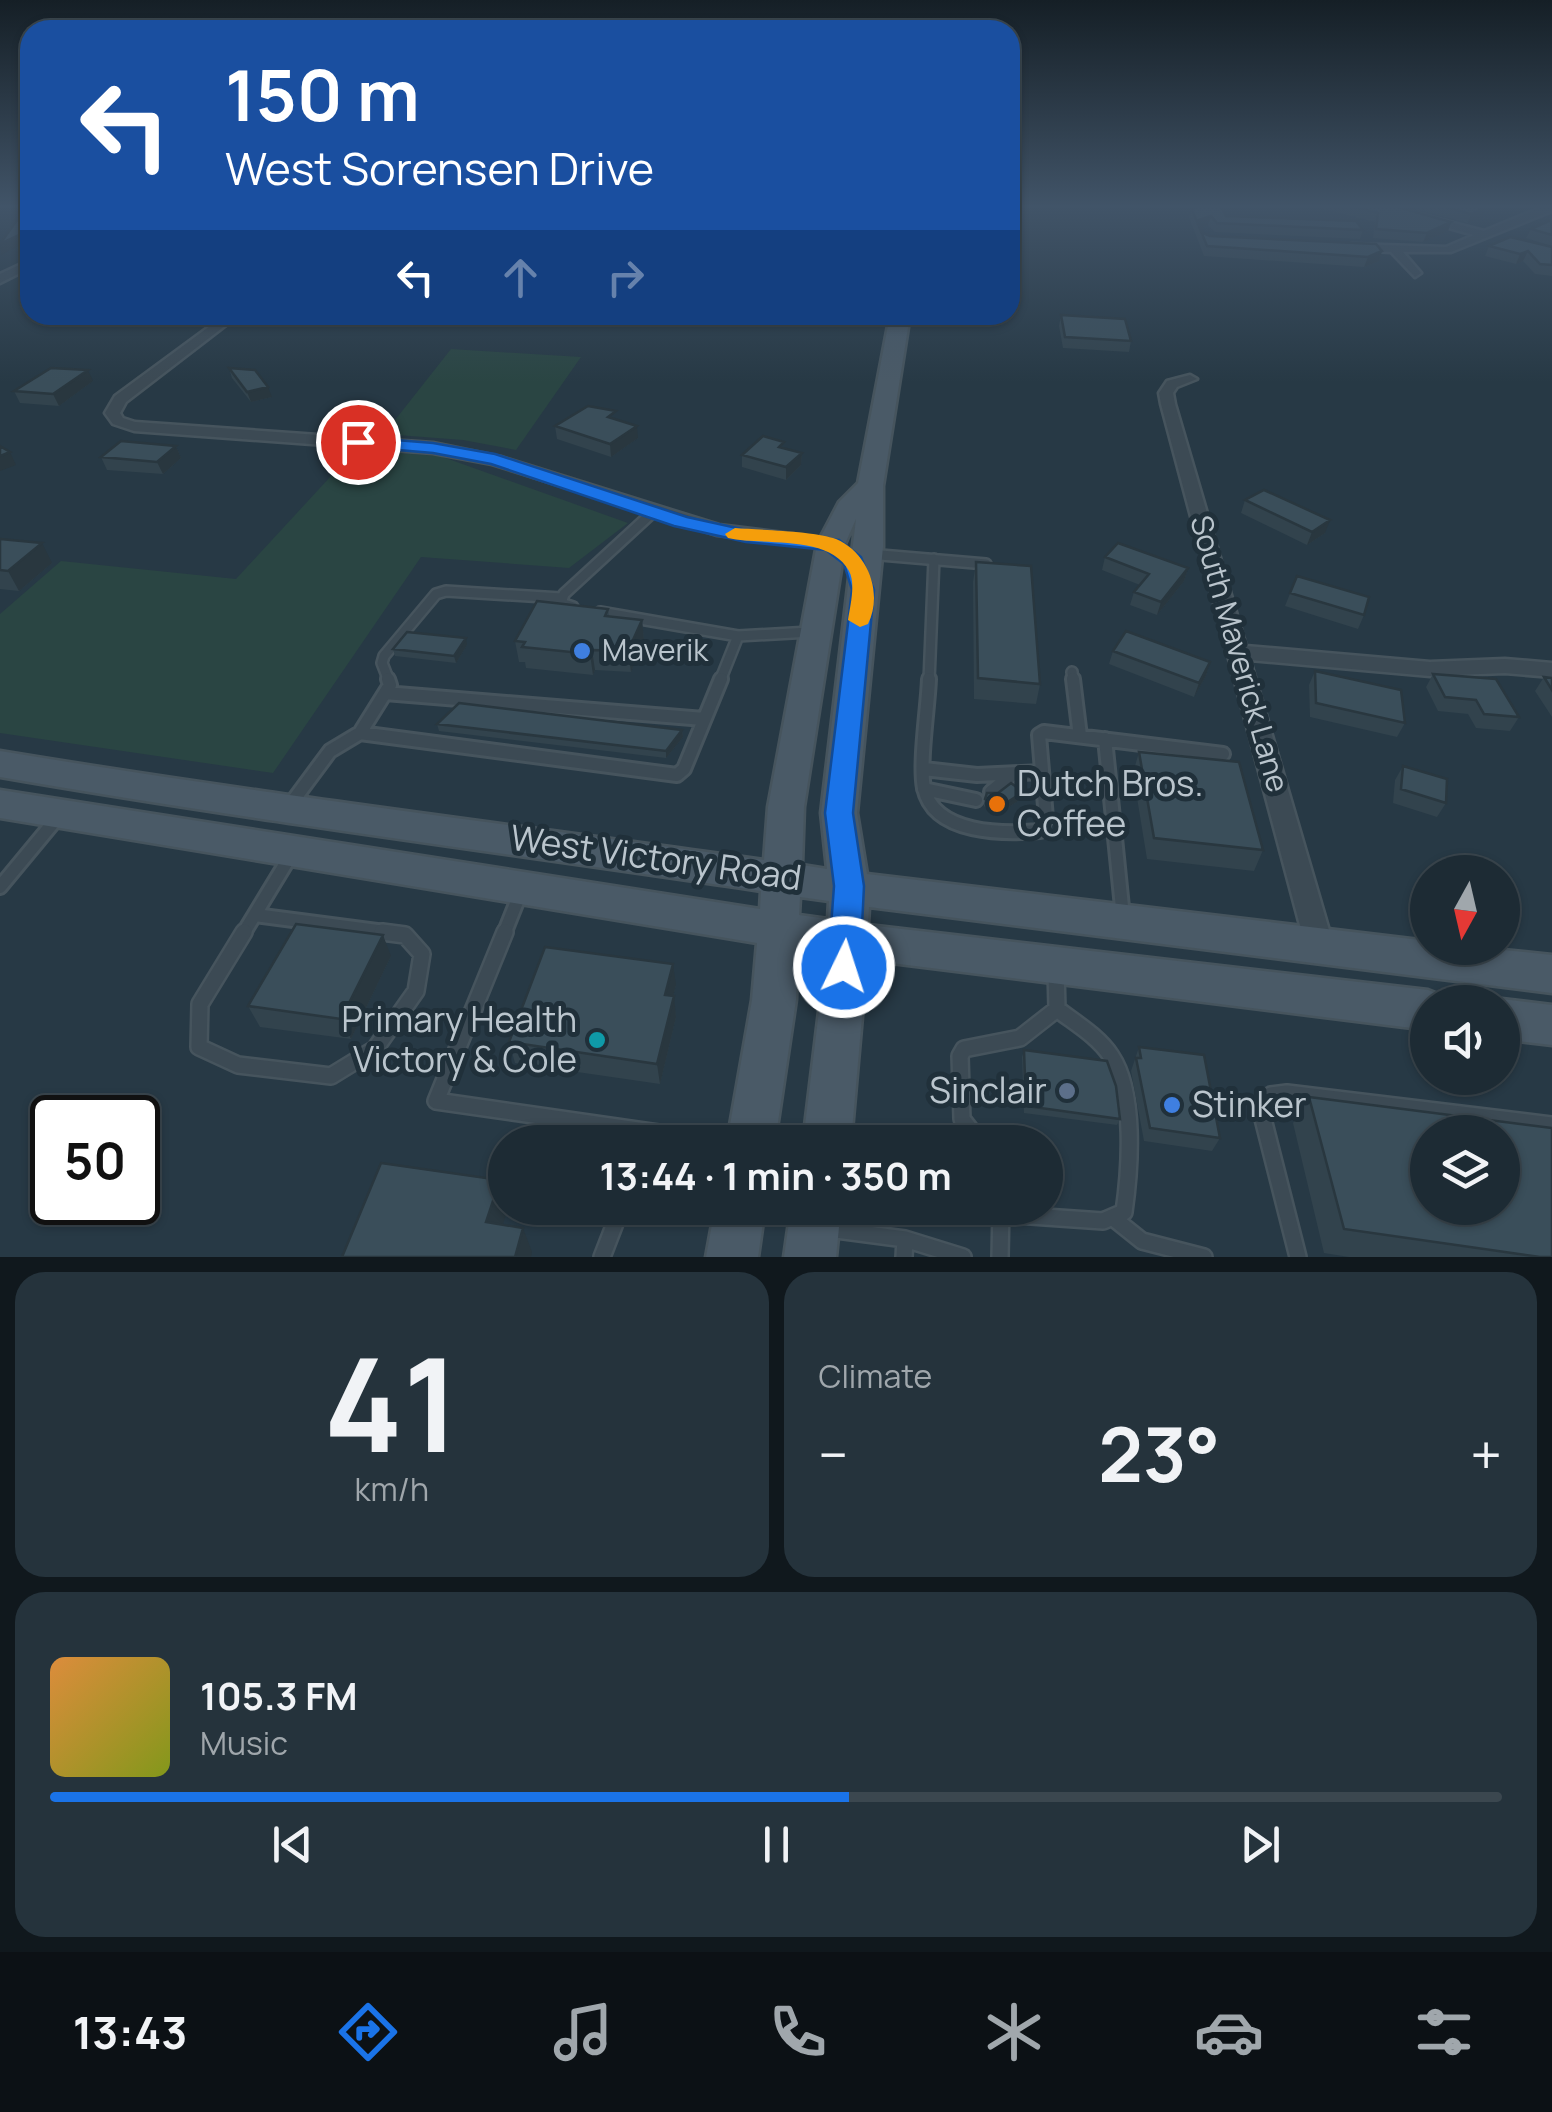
<!DOCTYPE html>
<meta charset="utf-8">
<style>
body{margin:0;font-family:Manrope,sans-serif;background:#25333c;color:#f1f3f6;height:100vh;display:flex;flex-direction:column;font-size:38px;white-space:nowrap}
*{box-sizing:border-box;margin:0}
p{font-size:32px;color:#a0a7ac}
.icon{flex:none;width:55px;height:55px;fill:none;stroke:currentColor;stroke-width:2;stroke-linecap:round;stroke-linejoin:round}
.map{position:relative;height:1257px;overflow:hidden}
.panel{display:flex;flex-direction:column;gap:15px;padding:15px;background:#10181d;flex:1}
.panel>*{flex:none}
.hud{position:absolute;left:20px;top:20px;width:1000px;height:305px;border-radius:30px;box-shadow:0 2px 8px #0004,0 0 0 2px #3b474f;background:#1a4fa0;color:#fff;overflow:hidden}
.needle{width:65px;rotate:188deg}
.buttons{position:absolute;left:1410px;top:855px;display:grid;gap:20px}
.buttons a{display:grid;place-items:center;width:110px;height:110px;border-radius:50%;background:#1d2b34;box-shadow:0 2px 8px #0004,0 0 0 2px #3b474f;font-size:50px}
.speed{position:absolute;left:30px;top:1095px;display:flex;gap:20px;font-size:50px;font-weight:700;text-align:center}
.speed>*{display:grid;place-content:center;width:130px;height:130px;border-radius:50%;background:#1d2b34;box-shadow:0 2px 8px #0004,0 0 0 2px #3b474f;line-height:1}
.speed .limit{border:5px solid #111;border-radius:15px;background:#fff;color:#111}
.pin{position:absolute;display:grid;place-items:center;width:85px;height:85px;color:#fff;margin:-42px;border:5px solid #fff;border-radius:50%;box-shadow:0 2px 10px #0007}
.me{position:absolute;width:110px;margin:-55px;rotate:4deg;stroke-linejoin:round;filter:drop-shadow(0 0 8px #0008)}
.turn{display:flex;align-items:center;gap:35px;height:210px;padding:0 40px;font-size:45px}
.turn .icon{width:130px;height:130px;stroke-width:2.5}
.turn b{display:block;font-size:70px;line-height:85px}
.lanes{display:flex;align-items:center;height:95px;padding:0 40px;background:#0003;justify-content:center;gap:50px;direction:ltr}
.lanes .off{opacity:.35}
.big{font-size:75px;font-weight:700;line-height:1.1}
.panel .widget{flex:1;display:flex;flex-direction:column;justify-content:center;gap:15px;min-width:0;padding:0 35px;border-radius:30px;background:#25333c}
.panel .dial{align-items:center;gap:0}
.dial b{font-size:130px;line-height:1}
.song{display:flex;align-items:center;gap:30px}
.cover{width:120px;height:120px;border-radius:15px;background:linear-gradient(135deg,hsl(30 70% 55%),hsl(70 70% 35%))}
.played{height:10px;border-radius:5px;background:linear-gradient(90deg,#1a73e8 55%,#3b474f 55%)}
.keys{display:flex;justify-content:space-around;direction:ltr}
.heat{display:flex;justify-content:space-between;align-items:center;font-size:55px;direction:ltr}
.panel .tiles{flex:1;display:grid;gap:15px;grid-template-columns:1fr 1fr}
.widget:last-child{grid-column:span 2}
.trip{position:absolute;left:488px;top:1125px;width:575px;height:100px;border-radius:50px;background:#1d2b34;box-shadow:0 2px 8px #0004,0 0 0 2px #3b474f;font-weight:700;line-height:100px;text-align:center}
.tabs{display:flex;height:160px;justify-content:space-around;align-items:center;background:#0c1115;color:#a0a7ac}
.tabs .icon{width:70px;height:70px}
.tabs .selected{color:#1a73e8}
.tabs b{font-size:45px;color:#f1f3f6}
.map>svg:first-child{display:block}
</style>
<div class="map">
<svg width="1552" height="1257" viewBox="0 0 1552 1257">
<rect width="100%" height="100%" fill="#273945"/>
<path fill="#2a4543" d="M451,349L581,357L516,450L463,440L384,434Z
M355,450L440,456L628,523L569,568L421,557L273,773L0,733V614L61,561L236,579Z"/>
<g fill="none" stroke-linecap="round" stroke-linejoin="round">
<defs>
<path id="lane-far2" d="M869,554L986,564
M573,607L561,603L564,594L653,512
M600,612L738,636L810,632
M1072,672L1073,681
M389,681L382,663L384,656L436,594L446,591L561,598
M720,681L738,636
M929,681L934,559"/>
<path id="lane-far1" d="M929,679C928,707 919,763 924,788C934,835 1005,834 1040,831L1046,818L1039,735L1044,732L1223,754
M1073,679L1080,736
M385,693L704,719
M360,733L390,685L388,679
M1105,739L1123,917
M924,769L977,775L1042,772
M924,789L976,800
M991,792L1013,774
M290,805L330,751L360,733L677,775L684,769L721,679
M0,887L58,817
M255,915L400,934
M243,934L291,855
M504,934L520,894"/>
<path id="lane" d="M244,932L200,1004L199,1047L238,1065L331,1076L375,1049L416,991L422,954L405,935L382,932
M505,932L436,1101L721,1142
M980,1142L962,1119L960,1056L964,1049L1020,1038L1057,1009L1056,971
M1001,1214L1103,1221L1124,1212C1130,1170 1136,1093 1111,1056C1098,1036 1075,1023 1057,1009
M1112,1217L1142,1241L1204,1257
M829,1229L905,1239L963,1257
M602,1257L621,1208
M904,1257L905,1239
M1000,1257L1001,1208
M1298,1257L1259,1103L1271,1095L1287,1093L1552,1125"/>
<path id="street" d="M1371,206H1388L1484,231L1545,206H1552V211L1451,252H1403L1421,273L1415,277L1391,252L1351,250L1345,247L1351,244L1446,247L1474,235Z
M30,260V268L0,283V274Z
M225,315H239L126,402L120,413L123,418L135,422L433,443L501,457L719,525L831,539L840,544L831,549L717,535L492,464L433,453L134,431L113,424L105,413L115,396Z
M1190,375L1197,379L1177,387L1173,393L1175,404L1246,646L1430,662L1505,659L1552,663V677L1505,673L1430,676L1250,660L1333,944L1329,952L1319,956L1309,952L1305,944L1161,404L1159,393L1167,381Z"/>
<path id="secondary" d="M890,315H910L883,486V547L857,813L867,874L1428,941V948H1484L1552,955V993L869,907L868,925L1428,990L1443,996L1446,1002H1428V1030L867,960L851,1142H803L826,954L798,949L796,1000L775,1142H727L752,1000L757,943L0,818V790L760,909L761,891C507,853 253,821 0,777V751C254,793 509,824 764,860L768,807L817,544L839,502L858,483ZM856,519L821,813L827,869L802,865L804,807L845,544ZM800,897L829,901L828,919L799,915Z
M1502,999L1552,1005V1045L1502,1039V1002H1493Z
M715,1208H765L758,1257H706Z
M791,1208H841L836,1257H784Z"/>
</defs>
<use href="#lane-far2" stroke="#46545d" stroke-width="14"/>
<use href="#lane-far1" stroke="#46545d" stroke-width="18"/>
<use href="#lane" stroke="#46545d" stroke-width="20"/>
<use href="#street" stroke="#46545d" stroke-width="5"/>
<use href="#secondary" stroke="#46545d" stroke-width="5"/>
<use href="#lane-far2" stroke="#3c4a54" stroke-width="9"/>
<use href="#lane-far1" stroke="#3c4a54" stroke-width="12"/>
<use href="#lane" stroke="#3c4a54" stroke-width="15"/>
<use href="#street" fill="#3c4a54" fill-rule="evenodd"/>
<use href="#secondary" fill="#4a5a67" fill-rule="evenodd"/>
</g>
<path fill="#32434d" d="M1193,206H1221L1226,216L1363,230L1360,239L1215,232L1208,225L1201,228L1203,233L1210,236L1382,251L1379,261L1364,267L1204,256L1189,217Z
M1313,206H1394L1451,222L1448,231L1423,242L1373,238L1375,222Z
M1403,206H1481L1482,217L1468,223Z
M1552,220V246L1526,238L1531,229Z
M1489,246L1552,247V276L1535,274L1523,261L1516,264L1485,256Z
M1010,268L1019,274L1018,283H1010Z
M507,315H545L535,327L509,326Z
M1061,315L1131,341L1129,352L1063,348L1059,326Z
M229,368L272,397L251,402L232,378Z
M93,381L59,406L20,403L14,391Z
M555,426L638,438L611,457L557,439Z
M176,446L181,458L163,474L107,470L101,457Z
M802,453L801,465L786,480L742,467V455Z
M1245,500L1325,533L1307,545L1241,513Z
M0,539L52,563L19,591L0,589Z
M1105,557L1188,568L1184,581L1157,615L1130,605L1134,592L1140,585L1102,570Z
M976,562L1040,684L1036,704L974,699L973,582Z
M1297,576L1364,615L1358,629L1285,606Z
M608,609L609,616L642,620L644,640L631,672L595,670L593,675L526,668L525,662H519L515,641Z
M467,645L456,663L395,656L393,649Z
M1113,651L1210,662L1206,676L1194,697L1109,664Z
M1315,671L1405,723L1397,737L1310,717L1309,685Z
M1433,674L1519,717L1510,731L1476,728L1468,714L1438,711L1426,687Z
M1544,677L1552,678V717L1535,691Z
M437,724L682,730L683,737L666,758L439,731Z
M1139,752L1263,850L1254,871L1147,859L1133,773Z
M1403,766L1446,803L1437,817L1393,803L1395,780Z
M1023,792L1021,799L995,816L984,806L985,799Z
M391,956L351,1039L260,1027L248,1006Z
M676,985L673,996L676,1017L660,1084L515,1063L509,1042Z
M1139,1047L1220,1138L1212,1151L1144,1141L1131,1071Z
M1024,1050L1120,1119L1117,1125L1024,1113L1022,1057Z
M1309,1097L1552,1257H1349L1324,1253L1293,1123Z"/>
<path fill="#29373f" d="M1486,207L1482,217L1468,223L1471,214Z
M1211,216L1208,225L1200,228L1199,220Z
M1451,222L1448,231L1423,242L1427,233Z
M30,230V240L1,255L0,244Z
M1382,251L1379,261L1364,267L1368,257Z
M1528,251L1523,261L1516,264L1520,254Z
M535,315H545L535,327L534,317Z
M88,370L93,381L59,406L53,394Z
M268,387L272,397L251,402L247,392Z
M637,426L638,438L611,457L610,444Z
M176,446L181,458L163,474L157,462Z
M10,452L16,465L0,471V456Z
M802,453L801,465L786,480V467Z
M1330,520L1325,533L1307,545L1312,532Z
M42,543L52,563L19,591L8,571Z
M1188,568L1184,581L1157,615L1161,602Z
M642,620L644,640L631,672L628,651Z
M466,638L467,645L456,663L454,656Z
M592,650L595,670L593,675L590,654Z
M1210,662L1206,676L1194,697L1199,683Z
M682,730L683,737L666,758V751Z
M1023,792L1021,799L995,816L997,809Z
M383,935L391,956L351,1039L341,1019Z
M673,964L676,985L668,1016L665,995Z
M674,996L676,1017L660,1084L657,1064Z
M500,1180L505,1194V1208H508L496,1247L486,1222Z
M523,1228L532,1252L531,1257H515Z"/>
<path fill="#3a4e5a" stroke="#29373f" stroke-width="2.5" fill-rule="evenodd" d="M27,206H30V230L0,244Z
M1194,206H1221L1226,216L1356,221L1363,230L1217,223L1211,216L1199,220L1203,233L1210,236L1376,244L1382,251L1368,257L1207,246L1191,207L1195,208Z
M1352,206H1394L1451,222L1427,233L1376,229L1378,213Z
M1442,206H1481L1486,207L1471,214Z
M1551,220L1552,235L1531,229Z
M1510,237L1552,247V265L1540,264L1528,251L1520,254L1489,246Z
M1061,315L1125,319L1131,341L1065,337Z
M51,368L88,370L53,394L14,391Z
M229,368L255,370L268,387L247,392Z
M588,406L616,411L608,417L637,426L610,444L555,426Z
M763,436L784,442L779,447L802,453L786,467L742,455Z
M121,441L176,446L157,462L101,457Z
M0,446L10,452L0,456Z
M1264,490L1330,520L1312,532L1245,500Z
M0,539L42,543L8,571L0,570Z
M1118,543L1188,568L1161,602L1134,592L1149,574L1105,557Z
M976,562L1031,566L1040,684L978,678Z
M1297,576L1369,597L1364,615L1290,593Z
M537,601L608,609L605,616L642,620L628,651L592,650L590,654L522,647L525,642L515,641Z
M1126,631L1210,662L1199,683L1113,651Z
M407,632L466,638L454,656L393,649Z
M1315,671L1401,690L1405,723L1316,703Z
M1433,674L1496,679L1519,717L1484,714L1476,700L1445,697Z
M1544,677L1552,678V690Z
M459,703L682,730L666,751L437,724Z
M1139,752L1239,762L1263,850L1154,838Z
M1403,766L1447,779L1446,803L1401,789Z
M1011,783L1023,792L997,809L985,799L987,793H998Z
M296,924L383,935L341,1019L248,1006Z
M545,947L673,964L665,995L674,996L657,1064L509,1042Z
M1139,1047L1204,1055L1220,1138L1150,1128L1136,1058H1141Z
M1024,1050L1107,1061L1116,1086L1120,1119L1026,1106Z
M1309,1097L1552,1128V1257H1540L1344,1229ZM1428,1132H1502V1208H1428Z
M381,1163L500,1180L486,1222L523,1228L515,1257H342Z"/>
<linearGradient id="sky" x2="0" y2="1"><stop stop-color="#151f26"/><stop offset="0.54" stop-color="#415468"/><stop offset="1" stop-color="#415468" stop-opacity="0"/></linearGradient>
<rect width="1552" height="382" fill="url(#sky)"/>
<path fill="#1a73e8" stroke="#114b97" stroke-width="2.5" d="M358,437L433,443L495,454L687,517L746,530L839,540L861,557L874,590L853,813L864,886L860,967L855,977L844,981L833,977L828,967L834,886L825,813L852,590L844,564L826,550L746,542L674,526L491,464L433,453L352,446L349,442Z"/>
<path fill="#f59e0b" d="M735,528C760,530 816,531 836,539C869,553 883,594 868,624L860,627L848,620C850,606 856,584 849,571C829,534 763,546 728,538L725,534Z"/>
<g fill="#3f7fe0" stroke="#20303a" stroke-width="4">
<circle cx="582" cy="651" r="10"/>
<circle cx="1172" cy="1105" r="10"/>
</g>
<circle fill="#e8710a" stroke="#20303a" stroke-width="4" cx="997" cy="804" r="10"/>
<circle fill="#0f9aa8" stroke="#20303a" stroke-width="4" cx="597" cy="1040" r="10"/>
<circle fill="#5c6f8a" stroke="#20303a" stroke-width="4" cx="1067" cy="1091" r="10"/>
<g text-anchor="middle" stroke-width="10" stroke-linejoin="round" paint-order="stroke">
<g font-size="30" fill="#bac5cd" stroke="#20303a" text-anchor="start">
<text x="602" y="661">Maverik</text>
</g>
<g font-size="30" fill="#bac5cd" stroke="#20303a">
<text transform="translate(1239 654) rotate(74)" y="10">South Maverick Lane</text>
</g>
<g font-size="35" fill="#bac5cd" stroke="#20303a" text-anchor="start">
<text x="1017" y="796">Dutch Bros.<tspan x="1017" dy="40">Coffee</tspan></text>
<text x="577" y="1032" text-anchor="end">Primary Health<tspan x="577" dy="40">Victory &amp; Cole</tspan></text>
<text x="1047" y="1103" text-anchor="end">Sinclair</text>
<text x="1192" y="1117">Stinker</text>
</g>
<g font-size="35" fill="#bac5cd" stroke="#20303a">
<text transform="translate(656 858) rotate(8)" y="12">West Victory Road</text>
</g>
</g>
</svg>
<div class="buttons">
<a><svg class="needle" viewBox="-14 -14 28 28"><path d="M0-13l5 13h-10z" fill="#e53935"/><path d="M0 13l5-13h-10z" fill="#a0a7ac"/></svg></a>
<a><svg class="icon" aria-label="sound" viewBox="0 0 24 24"><path d="M4 9h4l5-4v14l-5-4H4zM17 9q2 3 0 6"/></svg></a>
<a><svg class="icon" aria-label="layers" viewBox="0 0 24 24"><path d="M12 4l9 5-9 5-9-5zM3 14l9 5 9-5"/></svg></a>
</div>
<div class="speed"><div class="limit">50</div></div>
<div class="pin" style="left:358px;top:442px;background:#d93025"><svg class="icon" aria-label="arrive" viewBox="0 0 24 24"><path d="M6 21V4h12l-3 4 3 4H6"/></svg></div>
<svg class="me" style="left:844px;top:967px" viewBox="-20 -20 40 40"><circle r="17" fill="#1a73e8" stroke="#fff" stroke-width="3"/><path d="M0-11L8 9 0 5-8 9z" fill="#fff"/></svg>
<div class="trip">13:44 · 1 min · 350 m</div>
<div class="hud">
<div class="turn"><svg class="icon" aria-label="left" viewBox="0 0 24 24"><path d="M17 20v-9H6M10 6l-5 5 5 5"/></svg><div><b>150 m</b>West Sorensen Drive</div></div>
<div class="lanes"><svg class="icon" aria-label="left" viewBox="0 0 24 24"><path d="M17 20v-9H6M10 6l-5 5 5 5"/></svg><svg class="icon off" aria-label="ahead" viewBox="0 0 24 24"><path d="M12 20V5M6 11l6-6 6 6"/></svg><svg class="icon off" aria-label="right" viewBox="0 0 24 24"><path d="M7 20v-9h11M14 6l5 5-5 5"/></svg></div>
</div>
</div>
<section class="panel">
<div class="tiles">
<div class="widget dial"><b>41</b><p>km/h</p></div>
<div class="widget"><p>Climate</p>
<div class="heat"><a>−</a><b class="big">23°</b><a>+</a></div>
</div>
<div class="widget">
<div class="song"><i class="cover"></i><div><b>105.3 FM</b><p>Music</p></div></div>
<div class="played"></div>
<div class="keys"><svg class="icon" aria-label="previous" viewBox="0 0 24 24"><path d="M18 5L8 12l10 7zM5 5v14"/></svg><svg class="icon" aria-label="pause" viewBox="0 0 24 24"><path d="M8 5v14M16 5v14"/></svg><svg class="icon" aria-label="next" viewBox="0 0 24 24"><path d="M6 5l10 7-10 7zM19 5v14"/></svg></div>
</div>
</div>
</section>
<nav class="tabs">
<b>13:43</b>
<svg class="icon selected" aria-label="directions" viewBox="0 0 24 24"><path d="M12 3l9 9-9 9-9-9zM9 14v-3h6M13 9l2 2-2 2"/></svg>
<svg class="icon" aria-label="music" viewBox="0 0 24 24"><path d="M9 18V5l10-2v13"/><circle cx="6" cy="18" r="3"/><circle cx="16" cy="16" r="3"/></svg>
<svg class="icon" aria-label="phone" viewBox="0 0 24 24"><path d="M5 4h4l2 5-3 2q2 4 5 5l2-3 5 2v4C11 20 4 13 5 4z"/></svg>
<svg class="icon" aria-label="climate" viewBox="0 0 24 24"><path d="M12 3v18M4 7l16 10M4 17L20 7"/></svg>
<svg class="icon" aria-label="car" viewBox="0 0 24 24"><path d="M5 17H2v-5l4-1 3-4h7l3 4 3 1v5h-3M9 17h6M6 11h13"/><circle cx="7" cy="17" r="2"/><circle cx="17" cy="17" r="2"/></svg>
<svg class="icon" aria-label="filters" viewBox="0 0 24 24"><path d="M4 7h16M4 17h16"/><circle cx="9" cy="7" r="2"/><circle cx="15" cy="17" r="2"/></svg>
</nav>
